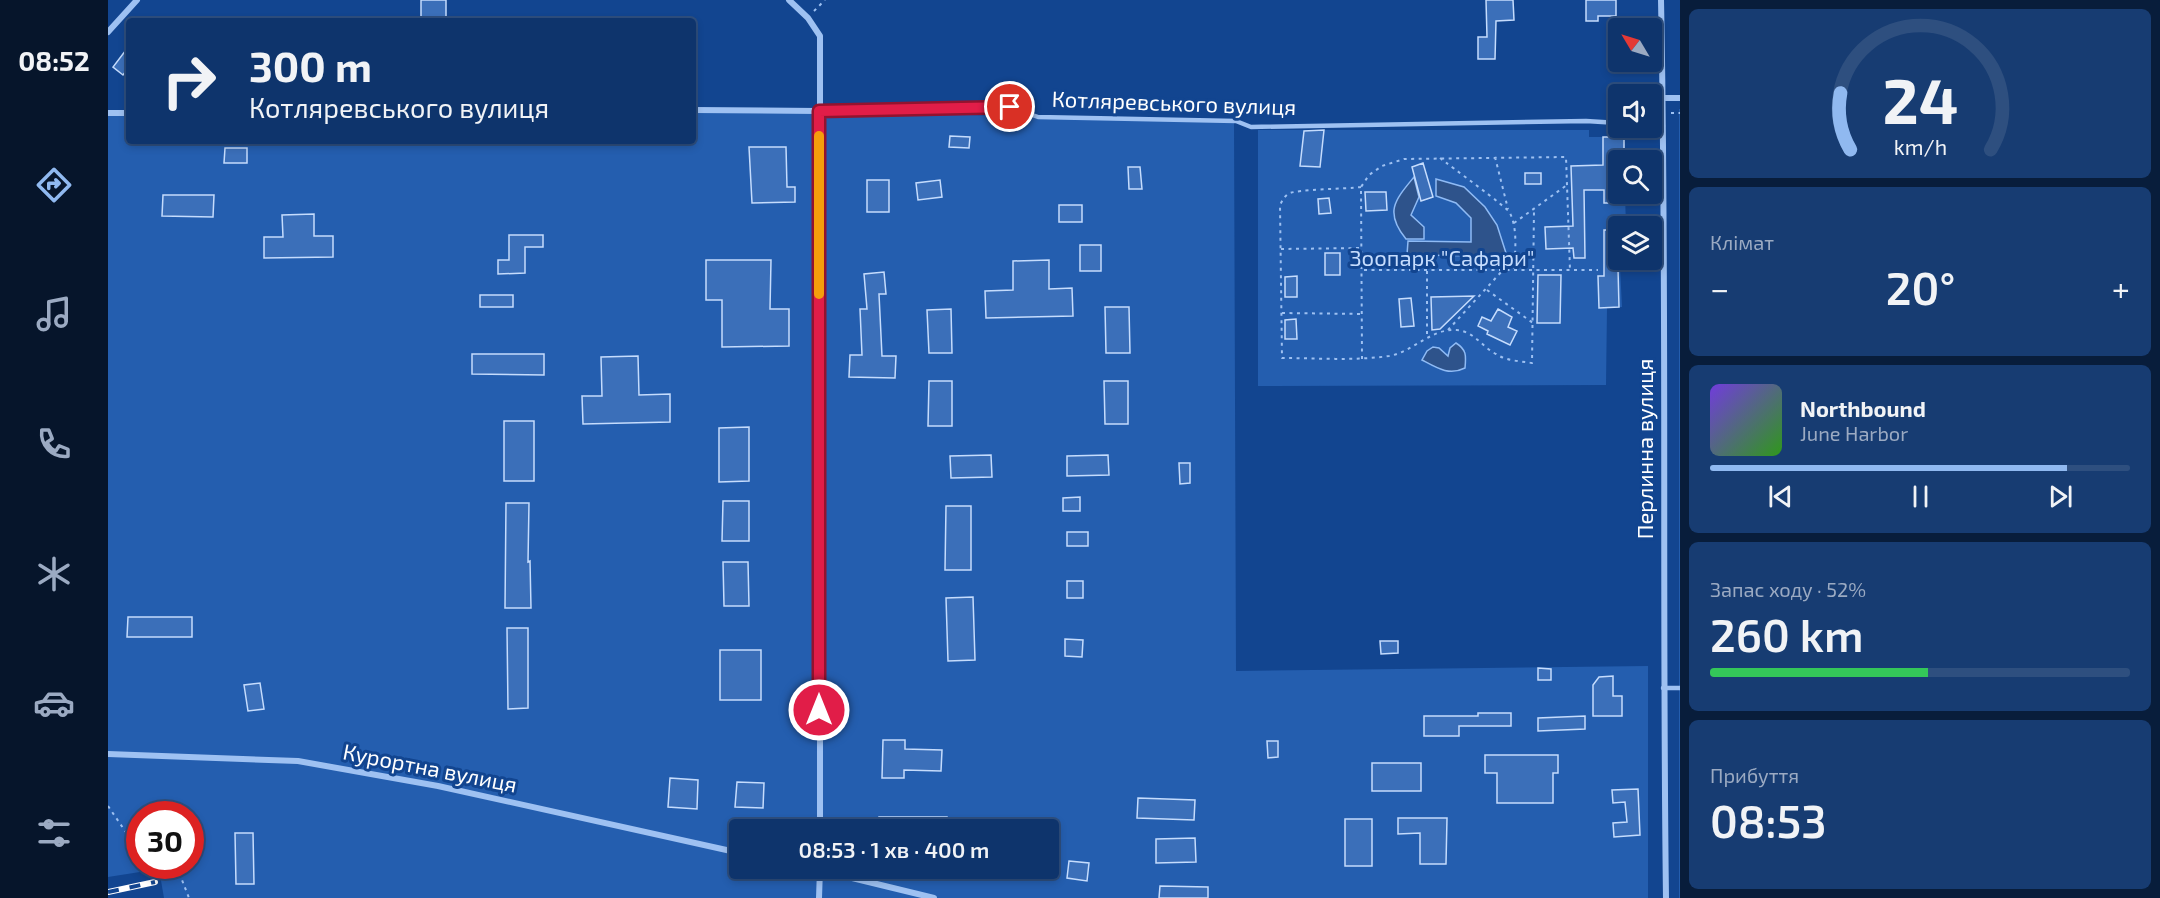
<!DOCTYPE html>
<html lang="uk">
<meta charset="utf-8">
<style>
body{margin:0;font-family:"Exo 2",sans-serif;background:#173c72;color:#f1f3f6;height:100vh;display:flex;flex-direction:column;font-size:22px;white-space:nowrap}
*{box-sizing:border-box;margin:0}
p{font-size:20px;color:#9baac2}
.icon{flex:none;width:33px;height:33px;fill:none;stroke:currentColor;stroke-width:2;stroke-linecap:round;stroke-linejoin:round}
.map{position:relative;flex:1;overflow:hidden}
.side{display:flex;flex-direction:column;gap:9px;padding:9px;background:#081d3b;width:480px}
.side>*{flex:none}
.hud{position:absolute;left:18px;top:18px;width:570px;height:126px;border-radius:6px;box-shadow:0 3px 9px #0003,0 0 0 2px #2e4f7f;background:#0e346c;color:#f1f3f6;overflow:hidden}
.needle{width:39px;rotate:308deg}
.fabs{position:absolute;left:1500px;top:18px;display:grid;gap:12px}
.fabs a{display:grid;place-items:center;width:54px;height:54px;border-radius:6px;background:#0e346c;box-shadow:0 3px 9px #0003,0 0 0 2px #2e4f7f;font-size:30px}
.speed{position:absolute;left:18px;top:801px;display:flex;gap:12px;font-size:30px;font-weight:700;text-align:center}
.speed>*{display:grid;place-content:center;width:78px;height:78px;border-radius:50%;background:#0e346c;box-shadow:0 3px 9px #0003,0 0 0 2px #2e4f7f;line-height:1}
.speed .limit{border:9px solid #d22;background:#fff;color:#111}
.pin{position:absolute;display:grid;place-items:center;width:51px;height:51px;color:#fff;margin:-26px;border:3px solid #fff;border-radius:50%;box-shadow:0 2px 6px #0007}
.me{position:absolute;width:66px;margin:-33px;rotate:0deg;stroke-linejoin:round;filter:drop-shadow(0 0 4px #0008)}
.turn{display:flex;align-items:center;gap:21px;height:126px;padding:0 24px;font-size:27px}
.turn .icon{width:78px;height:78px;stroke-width:2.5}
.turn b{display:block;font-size:42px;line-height:51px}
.big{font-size:45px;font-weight:600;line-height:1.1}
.side .widget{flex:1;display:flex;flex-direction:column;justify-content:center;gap:9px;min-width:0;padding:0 21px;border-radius:9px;background:#173c72}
.side .dial{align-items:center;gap:0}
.dial svg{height:156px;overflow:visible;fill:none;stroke:#2e4f7f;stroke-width:7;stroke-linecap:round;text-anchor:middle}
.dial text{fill:#f1f3f6;stroke:none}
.song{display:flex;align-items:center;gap:18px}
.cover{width:72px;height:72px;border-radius:9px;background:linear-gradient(135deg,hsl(260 70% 55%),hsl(110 70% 35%))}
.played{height:6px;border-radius:3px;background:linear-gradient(90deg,#90b9f0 85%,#2e4f7f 85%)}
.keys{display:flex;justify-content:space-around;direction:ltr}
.heat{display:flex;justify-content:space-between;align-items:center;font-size:33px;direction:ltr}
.charge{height:9px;border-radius:4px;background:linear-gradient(90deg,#34c759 52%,#2e4f7f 0)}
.trip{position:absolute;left:621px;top:819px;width:330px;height:60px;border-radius:6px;background:#0e346c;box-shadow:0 3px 9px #0003,0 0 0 2px #2e4f7f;font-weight:600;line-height:60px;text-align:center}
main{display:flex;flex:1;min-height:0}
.dock{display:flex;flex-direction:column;width:108px;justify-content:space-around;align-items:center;background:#06152b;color:#9baac2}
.dock .icon{width:42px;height:42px}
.dock .active{color:#90b9f0}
.dock b{font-size:27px;color:#f1f3f6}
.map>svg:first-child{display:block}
</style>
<main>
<nav class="dock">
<b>08:52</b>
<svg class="icon active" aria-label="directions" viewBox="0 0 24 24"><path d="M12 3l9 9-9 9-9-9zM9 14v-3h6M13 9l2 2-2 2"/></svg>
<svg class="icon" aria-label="music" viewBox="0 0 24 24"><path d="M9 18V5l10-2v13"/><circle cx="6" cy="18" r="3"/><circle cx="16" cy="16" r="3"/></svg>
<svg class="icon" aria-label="phone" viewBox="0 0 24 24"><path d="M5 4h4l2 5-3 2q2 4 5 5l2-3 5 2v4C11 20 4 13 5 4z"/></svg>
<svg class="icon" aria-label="climate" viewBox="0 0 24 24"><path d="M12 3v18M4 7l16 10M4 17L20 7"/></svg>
<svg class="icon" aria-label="car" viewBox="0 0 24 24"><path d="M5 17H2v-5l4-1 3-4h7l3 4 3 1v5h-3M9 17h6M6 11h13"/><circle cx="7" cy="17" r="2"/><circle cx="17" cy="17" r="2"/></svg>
<svg class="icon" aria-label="filters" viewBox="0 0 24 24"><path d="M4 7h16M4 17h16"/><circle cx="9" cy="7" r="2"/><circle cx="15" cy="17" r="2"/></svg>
</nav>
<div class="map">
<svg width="1572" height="898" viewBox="0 0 1572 898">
<rect width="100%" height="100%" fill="#124590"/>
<path fill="#245eaf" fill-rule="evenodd" d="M1571,109H1572V898H1571Z
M585,110L713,111L1126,122L1128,671L1540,666V898H56L51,869L0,877V113H21V141H585ZM32,814H82V866H32ZM632,830H940V868H632Z
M1150,130H1481V137H1516L1517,160H1510V194H1517L1518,226H1510L1514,307L1499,308L1498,385L1150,386Z"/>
<path fill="#2e538b" stroke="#8fbbf5" stroke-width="1.5" d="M1306,177L1311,197L1303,215L1316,227V239H1298C1276,212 1287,200 1306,177Z
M1328,179L1356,187L1377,207L1389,225L1398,253L1388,256L1299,255L1300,241L1363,242V218L1348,203L1328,196Z
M1348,343C1359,350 1358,356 1357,368C1341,376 1329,368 1314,360L1319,351L1325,347L1331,348L1340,356L1342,348Z"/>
<path fill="#3b6fb9" stroke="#c5dcfd" stroke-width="1.5" d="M313,0H338V21H313Z
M1378,0H1405L1406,20L1388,21L1387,59H1370V37H1379Z
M1478,0H1508V16H1490V21H1478Z
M21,46V67L15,75L5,67Z
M1216,130L1212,167L1192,166L1196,131Z
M842,136L862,137L861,148L841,147Z
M1495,137H1516V152H1510V203H1496V190H1476L1477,258H1466L1465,248L1438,249L1437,227L1465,226L1463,166L1495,165Z
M641,147H678L679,187H687V202L644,203Z
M117,148H139V163H116Z
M1315,163L1325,197L1313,201L1304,167Z
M1020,167H1032L1034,189H1021Z
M1417,173H1433V184H1417Z
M759,180H781V212H759Z
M832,180L834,197L810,200L808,183Z
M1257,192H1278L1279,210L1258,211Z
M55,195H106L105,217L54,216Z
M1221,198L1223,213L1211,214L1210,199Z
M951,205H974V222H951Z
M206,214V236H225V257L156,258V237H175L174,215Z
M1496,230H1509L1511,307L1491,308L1490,276H1496Z
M401,235H435V247H417V273L390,274V260H401Z
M972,245H993V271H972Z
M1217,253H1232V275H1217Z
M598,260H663L662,309H681V346L614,347V300H598Z
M941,260V289L964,288L965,316L878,318L877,291L905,290V261Z
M776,272L778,294H771L774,356H788L787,378L741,377L742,355H754L752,309H759L756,274Z
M1430,275H1453L1452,323H1429Z
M1189,276V297H1177V277Z
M372,295H405V307H372Z
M1366,296L1332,329L1324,330L1323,297Z
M1303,298L1306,326L1293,327L1291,299Z
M997,307H1021L1022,353H998Z
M843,309L844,353H821L819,310Z
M1390,309L1404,317L1400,327L1409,331L1402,345L1379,334L1380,331L1370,326L1374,317L1383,321Z
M1188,319L1189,339H1177V320Z
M364,354H436V375L364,374Z
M530,356L531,395L562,394V422L475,424L474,396H494L493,357Z
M821,381H844V426H820Z
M996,381H1020V424H997Z
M396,421H426V481H396Z
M641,427V481L611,482V428Z
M883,455L884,477L843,478L842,456Z
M1000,455L1001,475L959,476V456Z
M1071,463H1082V483L1072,484Z
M972,497V511H955V498Z
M615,501H641V541H614Z
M398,503H421L420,562L422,561L423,608H397Z
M838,506H863V570H837Z
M959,532H980V546H959Z
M615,562H640L641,606H616Z
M959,581H975V598H959Z
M865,597L867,660L840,661L838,598Z
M20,617H84V637H19Z
M399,628H420V708L400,709Z
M957,639L975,640L974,657L957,656Z
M1272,641H1290V653L1273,654Z
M612,650H653V700H612Z
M1430,668L1443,669V680H1430Z
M1505,676V696H1514V716H1485V685L1491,677Z
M152,683L156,709L140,711L136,685Z
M1370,713H1403V726H1351V736H1316V716H1370Z
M1477,716V729L1430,731V718Z
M775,740H797V749L834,750L833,771L796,770V778H774Z
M1159,741H1170V757L1160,758Z
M1377,755H1450V773H1445V803H1389V773H1377Z
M1264,763H1313V791H1264Z
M562,778L590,780L589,809L560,807Z
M629,782L656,783L655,808L627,807Z
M1530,789L1532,835L1506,837L1505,823L1519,822L1517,802L1505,803L1504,790Z
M1030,798L1087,800L1086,820L1029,818Z
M771,817H839V830H771Z
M1290,818H1339L1338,864H1312V833L1290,834Z
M1237,819H1264V866H1237Z
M127,833H145L146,884H128Z
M1087,838L1088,862L1048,863V839Z
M961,861L981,863L979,881L959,878Z
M1052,886L1100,887V898H1051Z"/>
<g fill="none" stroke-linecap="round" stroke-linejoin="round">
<path stroke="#9ec1f2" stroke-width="2" stroke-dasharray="3 4.5" stroke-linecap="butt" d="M706,11L717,0
M1563,113H1572
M1387,157L1400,209
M1332,158C1342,166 1399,207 1402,213C1410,230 1407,252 1406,270
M1253,187C1239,189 1187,189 1180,194C1176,197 1174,201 1172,205L1174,358C1209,358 1246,361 1281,356C1305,352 1323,328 1349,330C1367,332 1374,347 1388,354C1398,361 1412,361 1424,363L1426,210
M1406,223L1459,185
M1173,249L1254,248
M1256,270H1490
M1511,270H1546
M1319,271V337
M1379,290L1425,323
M1174,313L1255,314
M1340,330L1395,270
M1254,359L1253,187L1261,175L1274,166L1296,159L1458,157L1462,270
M0,806L26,844L32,848
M58,866L72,875L81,898"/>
<path stroke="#9ec1f2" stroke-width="4.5" d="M711,111L902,107L930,117L1128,121L1143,127L1478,121L1510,123
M1544,125L1555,126
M1555,688H1572"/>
<path stroke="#9ec1f2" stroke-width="6" d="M681,0L700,18L712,36V830
M1553,0C1559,299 1554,599 1558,898
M0,32L29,0
M1555,98H1572
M585,110L711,111
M0,113H21
M0,754L190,761L330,786L632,853
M703,868L826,898
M711,898L712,869"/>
<defs>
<path id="rail" d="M0,892L47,882"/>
</defs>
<use href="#rail" stroke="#fff" stroke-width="6"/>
<use href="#rail" stroke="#124590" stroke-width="4" stroke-dasharray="11" stroke-linecap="butt"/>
</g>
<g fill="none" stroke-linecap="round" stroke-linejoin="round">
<defs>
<path id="route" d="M711,710V111L902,107"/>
</defs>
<use href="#route" stroke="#92132f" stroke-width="15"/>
<use href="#route" stroke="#e11d48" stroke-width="10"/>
<path stroke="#f59e0b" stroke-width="10" d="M711,136V294"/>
</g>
<g text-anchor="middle" stroke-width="6" stroke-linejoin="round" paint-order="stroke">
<g font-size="22" fill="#fff" stroke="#124590">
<text transform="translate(1066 103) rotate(2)" y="8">Котляревського вулиця</text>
<text transform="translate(1537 449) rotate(-90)" y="8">Перлинна вулиця</text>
<text transform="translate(322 768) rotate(11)" y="8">Курортна вулиця</text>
</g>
<g font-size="22" fill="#c5dcfd" stroke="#124590">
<text x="1334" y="266">Зоопарк "Сафари"</text>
</g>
</g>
</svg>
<div class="fabs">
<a><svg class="needle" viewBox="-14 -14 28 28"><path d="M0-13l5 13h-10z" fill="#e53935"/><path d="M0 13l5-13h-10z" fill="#9baac2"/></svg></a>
<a><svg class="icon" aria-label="sound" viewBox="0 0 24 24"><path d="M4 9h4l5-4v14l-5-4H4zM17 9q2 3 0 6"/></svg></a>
<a><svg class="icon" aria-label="search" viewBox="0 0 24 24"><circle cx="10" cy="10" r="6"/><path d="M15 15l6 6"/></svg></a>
<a><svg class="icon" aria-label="layers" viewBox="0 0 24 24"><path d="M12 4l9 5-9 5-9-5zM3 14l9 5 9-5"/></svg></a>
</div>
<div class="speed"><div class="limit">30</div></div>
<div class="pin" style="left:902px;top:107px;background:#d93025"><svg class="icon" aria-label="arrive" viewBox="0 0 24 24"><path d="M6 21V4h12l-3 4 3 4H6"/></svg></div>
<svg class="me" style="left:711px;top:710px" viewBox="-20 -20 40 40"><circle r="17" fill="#e11d48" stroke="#fff" stroke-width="3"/><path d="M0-11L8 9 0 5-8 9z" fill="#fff"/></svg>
<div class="trip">08:53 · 1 хв · 400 m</div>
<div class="hud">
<div class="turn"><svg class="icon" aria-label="right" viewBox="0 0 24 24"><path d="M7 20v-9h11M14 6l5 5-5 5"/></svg><div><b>300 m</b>Котляревського вулиця</div></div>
</div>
</div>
<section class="side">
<div class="widget dial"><svg viewBox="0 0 100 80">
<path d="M14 69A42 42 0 1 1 86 69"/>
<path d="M14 69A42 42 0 0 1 9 40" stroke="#90b9f0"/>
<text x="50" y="56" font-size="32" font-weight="700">24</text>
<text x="50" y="72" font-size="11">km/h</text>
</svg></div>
<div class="widget"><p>Клімат</p>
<div class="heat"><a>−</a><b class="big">20°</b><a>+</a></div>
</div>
<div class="widget">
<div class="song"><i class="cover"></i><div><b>Northbound</b><p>June Harbor</p></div></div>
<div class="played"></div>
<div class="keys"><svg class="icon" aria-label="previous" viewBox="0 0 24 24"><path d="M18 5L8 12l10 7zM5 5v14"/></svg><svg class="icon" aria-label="pause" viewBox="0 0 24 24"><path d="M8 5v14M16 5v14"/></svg><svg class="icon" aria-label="next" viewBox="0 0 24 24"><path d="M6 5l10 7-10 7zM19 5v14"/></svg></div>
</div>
<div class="widget"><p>Запас ходу · 52%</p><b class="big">260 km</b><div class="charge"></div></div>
<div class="widget"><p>Прибуття</p><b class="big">08:53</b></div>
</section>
</main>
